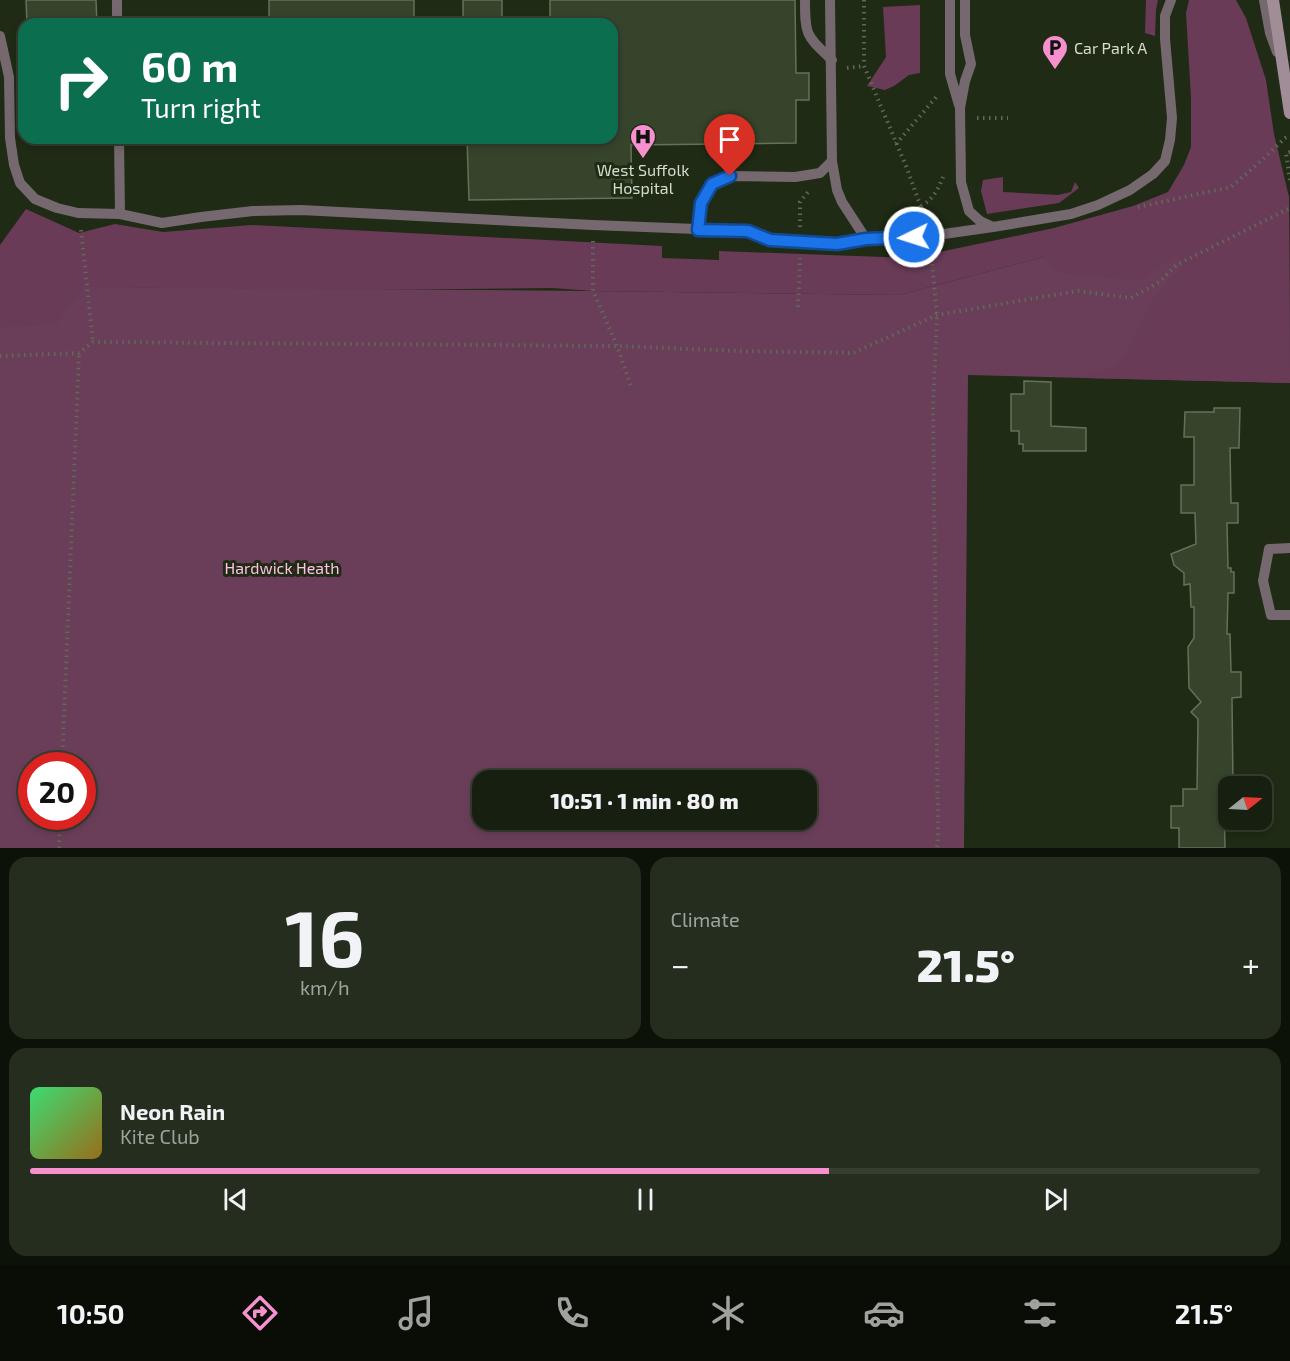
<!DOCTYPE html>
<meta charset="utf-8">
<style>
body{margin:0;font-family:"Exo 2",sans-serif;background:#242d1e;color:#f1f3f6;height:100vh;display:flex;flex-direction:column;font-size:22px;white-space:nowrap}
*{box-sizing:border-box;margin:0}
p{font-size:20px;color:#9ea39f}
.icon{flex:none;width:33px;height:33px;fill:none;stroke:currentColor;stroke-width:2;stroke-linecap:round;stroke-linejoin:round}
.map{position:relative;height:848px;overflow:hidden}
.details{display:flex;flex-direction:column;gap:9px;padding:9px;background:#0d1209;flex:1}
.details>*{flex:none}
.guide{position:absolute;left:18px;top:18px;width:600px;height:126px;border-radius:18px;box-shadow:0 3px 9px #0003,0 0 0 2px #363e30;background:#0b6e4f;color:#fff;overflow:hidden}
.needle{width:39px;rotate:72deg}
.buttons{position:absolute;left:1218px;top:776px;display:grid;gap:12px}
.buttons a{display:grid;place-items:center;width:54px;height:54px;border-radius:12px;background:#172010;box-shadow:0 3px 9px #0003,0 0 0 2px #363e30;font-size:30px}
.speed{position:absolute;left:18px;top:752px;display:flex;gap:12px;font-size:30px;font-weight:700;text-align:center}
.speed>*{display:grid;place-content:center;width:78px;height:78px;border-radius:50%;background:#172010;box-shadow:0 3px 9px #0003,0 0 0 2px #363e30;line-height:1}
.speed .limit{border:9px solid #d22;background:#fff;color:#111}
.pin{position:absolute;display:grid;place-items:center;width:51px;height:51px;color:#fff;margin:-62px -26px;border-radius:50% 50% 50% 0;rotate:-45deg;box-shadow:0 0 6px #0007}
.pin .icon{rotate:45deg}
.me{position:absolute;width:66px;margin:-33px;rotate:266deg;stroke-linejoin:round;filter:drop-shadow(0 0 4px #0008)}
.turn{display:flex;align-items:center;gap:21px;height:126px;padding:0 24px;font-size:27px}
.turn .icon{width:78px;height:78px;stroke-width:2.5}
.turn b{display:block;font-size:42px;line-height:51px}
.big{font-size:45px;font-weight:800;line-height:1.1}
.details .tile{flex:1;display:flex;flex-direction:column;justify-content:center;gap:9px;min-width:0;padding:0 21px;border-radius:18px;background:#242d1e}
.details .dial{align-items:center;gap:0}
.dial b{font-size:78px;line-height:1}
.song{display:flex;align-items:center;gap:18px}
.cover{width:72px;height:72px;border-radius:9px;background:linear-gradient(135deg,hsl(140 70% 55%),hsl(40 70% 35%))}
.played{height:6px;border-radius:3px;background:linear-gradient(90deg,#f690cf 65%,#363e30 65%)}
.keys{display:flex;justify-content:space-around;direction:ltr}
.heat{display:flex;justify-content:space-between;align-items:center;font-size:33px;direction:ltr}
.details .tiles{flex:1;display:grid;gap:9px;grid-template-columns:1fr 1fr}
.tile:last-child{grid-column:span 2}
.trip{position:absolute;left:472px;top:770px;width:345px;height:60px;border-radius:18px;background:#172010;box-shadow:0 3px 9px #0003,0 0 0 2px #363e30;font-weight:800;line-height:60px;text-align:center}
.tabs{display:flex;height:96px;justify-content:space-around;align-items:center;background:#090d06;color:#9ea39f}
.tabs .icon{width:42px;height:42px}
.tabs .current{color:#f690cf}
.tabs b{font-size:27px;color:#f1f3f6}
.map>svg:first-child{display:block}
</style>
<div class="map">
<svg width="1290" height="848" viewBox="0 0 1290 848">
<rect width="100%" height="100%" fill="#1f2b15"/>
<path fill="#6a3e59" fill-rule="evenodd" d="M1289,197L1290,383L968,375L964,848H0V285L117,287L593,291L899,295L1032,260ZM32,765H82V816H32ZM483,780H807V819H483Z"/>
<path fill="#693b57" d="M1146,0H1158L1156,10L1155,36L1145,33Z
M1189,0H1236L1246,18L1266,80L1274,134L1289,197L1290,383L1082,378L1116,364L1128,350L1153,299L1182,266L1175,255L1143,281L1059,273L1044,257L899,295L593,291L552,288L349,290L83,287L56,325L0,327V245L26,209L79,233L115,224L163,232L252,225L662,246V258L719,260V251L911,258L1054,228L1133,206L1168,192L1184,165L1191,147V98L1186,13Z
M920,5V73L909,75L894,86L885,90L867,86L886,57L883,7Z
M1003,177V192L1058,195L1071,192L1075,182L1079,188L1059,203L987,214L981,191L983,180Z"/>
<path fill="#37442c" stroke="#647258" stroke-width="1.5" d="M26,0H96L97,24H27Z
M269,0H414V24H269Z
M463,0H502V24H463Z
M550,0H795L796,73H809V100H796V143L631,145L632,198L469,200L467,138H612V24H550Z
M1024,381L1051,382V426L1086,428V451H1023V444H1019V431H1011V394H1024Z
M1214,408H1240L1239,448H1230L1231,503H1238V523H1227L1228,568H1231V572H1234V593H1228L1227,634H1230L1231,672H1241V697L1232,698L1233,786H1228V802H1224L1225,848H1179V828H1171V806H1183V789H1197L1198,719L1191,712L1201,702L1189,688L1188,647L1194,638V607H1191L1190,584L1184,585V573L1174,565L1171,554L1196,544L1195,513H1181V485H1194V437H1184L1185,412H1214Z"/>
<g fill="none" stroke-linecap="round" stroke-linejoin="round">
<path stroke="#606a57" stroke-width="4" stroke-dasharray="1.5 4.5" stroke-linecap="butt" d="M864,0V66L906,166L926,221
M847,68L864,66
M977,118H1008
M896,144L938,95
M1290,152L1286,153L1290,181
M921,206C933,199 938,190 943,177
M1138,207L1231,187L1261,161L1285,138L1290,136
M800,227V202L808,192
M81,230L93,342
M593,241V291L617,346L632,389
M931,252L937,315L933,405L938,838L937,848
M798,307L800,258
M0,356L79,353L93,342L617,346L739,351L853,353L937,315L1078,291L1131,298L1161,281L1176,265L1290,208
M62,765L79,353
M59,848L60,816"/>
<path stroke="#75686f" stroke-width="10" d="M117,0V24
M805,0C805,36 806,35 832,60
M830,0L832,161L837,190L842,202L866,239
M950,0V74L959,105
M965,0V35L971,64L965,81L960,108L961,182L969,211L980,221L993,227
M1264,0L1270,33L1277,52
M0,36L9,77L10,138L14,165L20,183L35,199L57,208L78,213L120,214L162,223L201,217L253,211L301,210L593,225L748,231L770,240L837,244L866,239L930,236L993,227L1071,214L1098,205L1130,190L1153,174L1165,161L1170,140L1172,118L1165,39V16L1171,0
M119,138L120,214
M698,229L701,203L712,184L730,176L795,177L820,173L832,161
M1290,548L1269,549L1263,581L1271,615H1290"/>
<path stroke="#a18d98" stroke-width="12" d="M1273,0L1290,113"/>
</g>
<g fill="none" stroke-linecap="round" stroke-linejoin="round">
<defs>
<path id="route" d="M730,176L712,184L701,203L698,230L748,231L770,240L837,244L866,239L914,237"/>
</defs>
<use href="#route" stroke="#114b97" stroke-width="15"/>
<use href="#route" stroke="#1a73e8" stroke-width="10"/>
</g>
<defs>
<symbol id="parking-pin" viewBox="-11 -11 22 30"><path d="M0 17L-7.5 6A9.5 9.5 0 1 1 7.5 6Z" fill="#f690cf" stroke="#1f2b15"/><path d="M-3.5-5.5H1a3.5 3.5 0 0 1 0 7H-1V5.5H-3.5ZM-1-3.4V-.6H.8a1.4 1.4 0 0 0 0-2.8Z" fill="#111"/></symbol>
<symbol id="hospital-pin" viewBox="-11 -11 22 30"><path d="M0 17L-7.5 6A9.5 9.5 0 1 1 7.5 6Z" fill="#f690cf" stroke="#1f2b15"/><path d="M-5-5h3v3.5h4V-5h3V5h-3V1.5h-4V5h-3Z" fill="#111"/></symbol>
</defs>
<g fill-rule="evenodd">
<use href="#parking-pin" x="1040" y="33" width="30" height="40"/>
<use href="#hospital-pin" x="628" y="122" width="30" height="40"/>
</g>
<g text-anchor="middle" stroke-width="6" stroke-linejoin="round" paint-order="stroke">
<g font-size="16" fill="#d5ddcf" stroke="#1f2b15" text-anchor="start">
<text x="1074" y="54">Car Park A</text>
<text x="643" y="176" text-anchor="middle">West Suffolk<tspan x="643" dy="18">Hospital</tspan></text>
</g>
<g font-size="16" fill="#ffc1e5" stroke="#1f2b15">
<text x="282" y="574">Hardwick Heath</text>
</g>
</g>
</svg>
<div class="buttons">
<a><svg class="needle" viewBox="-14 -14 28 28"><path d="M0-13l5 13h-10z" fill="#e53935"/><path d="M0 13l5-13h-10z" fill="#9ea39f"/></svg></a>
</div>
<div class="speed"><div class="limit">20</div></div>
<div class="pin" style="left:730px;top:176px;background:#d93025"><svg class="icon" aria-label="arrive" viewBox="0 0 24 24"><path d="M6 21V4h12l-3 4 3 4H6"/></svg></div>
<svg class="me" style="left:914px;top:237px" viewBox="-20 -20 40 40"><circle r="17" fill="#1a73e8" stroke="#fff" stroke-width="3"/><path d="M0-11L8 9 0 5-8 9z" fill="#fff"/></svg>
<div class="trip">10:51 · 1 min · 80 m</div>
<div class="guide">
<div class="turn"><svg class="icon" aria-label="right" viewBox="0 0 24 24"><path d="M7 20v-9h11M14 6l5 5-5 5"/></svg><div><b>60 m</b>Turn right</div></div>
</div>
</div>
<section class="details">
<div class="tiles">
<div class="tile dial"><b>16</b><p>km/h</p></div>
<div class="tile"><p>Climate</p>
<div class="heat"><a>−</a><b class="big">21.5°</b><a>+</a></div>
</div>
<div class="tile">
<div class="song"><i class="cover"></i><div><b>Neon Rain</b><p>Kite Club</p></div></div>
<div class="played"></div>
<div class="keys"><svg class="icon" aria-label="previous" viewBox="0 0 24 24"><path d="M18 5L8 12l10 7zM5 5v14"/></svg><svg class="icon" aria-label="pause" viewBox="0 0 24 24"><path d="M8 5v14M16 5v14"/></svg><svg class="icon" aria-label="next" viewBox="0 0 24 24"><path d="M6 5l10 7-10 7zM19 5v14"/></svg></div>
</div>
</div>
</section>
<nav class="tabs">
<b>10:50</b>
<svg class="icon current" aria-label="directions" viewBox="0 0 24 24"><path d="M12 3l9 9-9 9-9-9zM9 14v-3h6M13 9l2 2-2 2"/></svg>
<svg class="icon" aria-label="music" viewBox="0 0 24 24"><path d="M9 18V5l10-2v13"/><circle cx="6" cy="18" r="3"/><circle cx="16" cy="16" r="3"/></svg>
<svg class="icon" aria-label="phone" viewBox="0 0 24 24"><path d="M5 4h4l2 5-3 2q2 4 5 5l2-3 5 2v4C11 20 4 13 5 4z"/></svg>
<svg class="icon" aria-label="climate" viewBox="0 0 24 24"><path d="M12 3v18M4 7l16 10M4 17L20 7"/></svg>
<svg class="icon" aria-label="car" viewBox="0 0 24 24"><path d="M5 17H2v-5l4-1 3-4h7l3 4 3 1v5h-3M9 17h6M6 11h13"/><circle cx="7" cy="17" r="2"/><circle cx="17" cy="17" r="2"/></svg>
<svg class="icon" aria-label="filters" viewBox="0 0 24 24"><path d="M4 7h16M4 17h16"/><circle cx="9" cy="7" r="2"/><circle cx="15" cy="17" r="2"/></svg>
<b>21.5°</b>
</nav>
